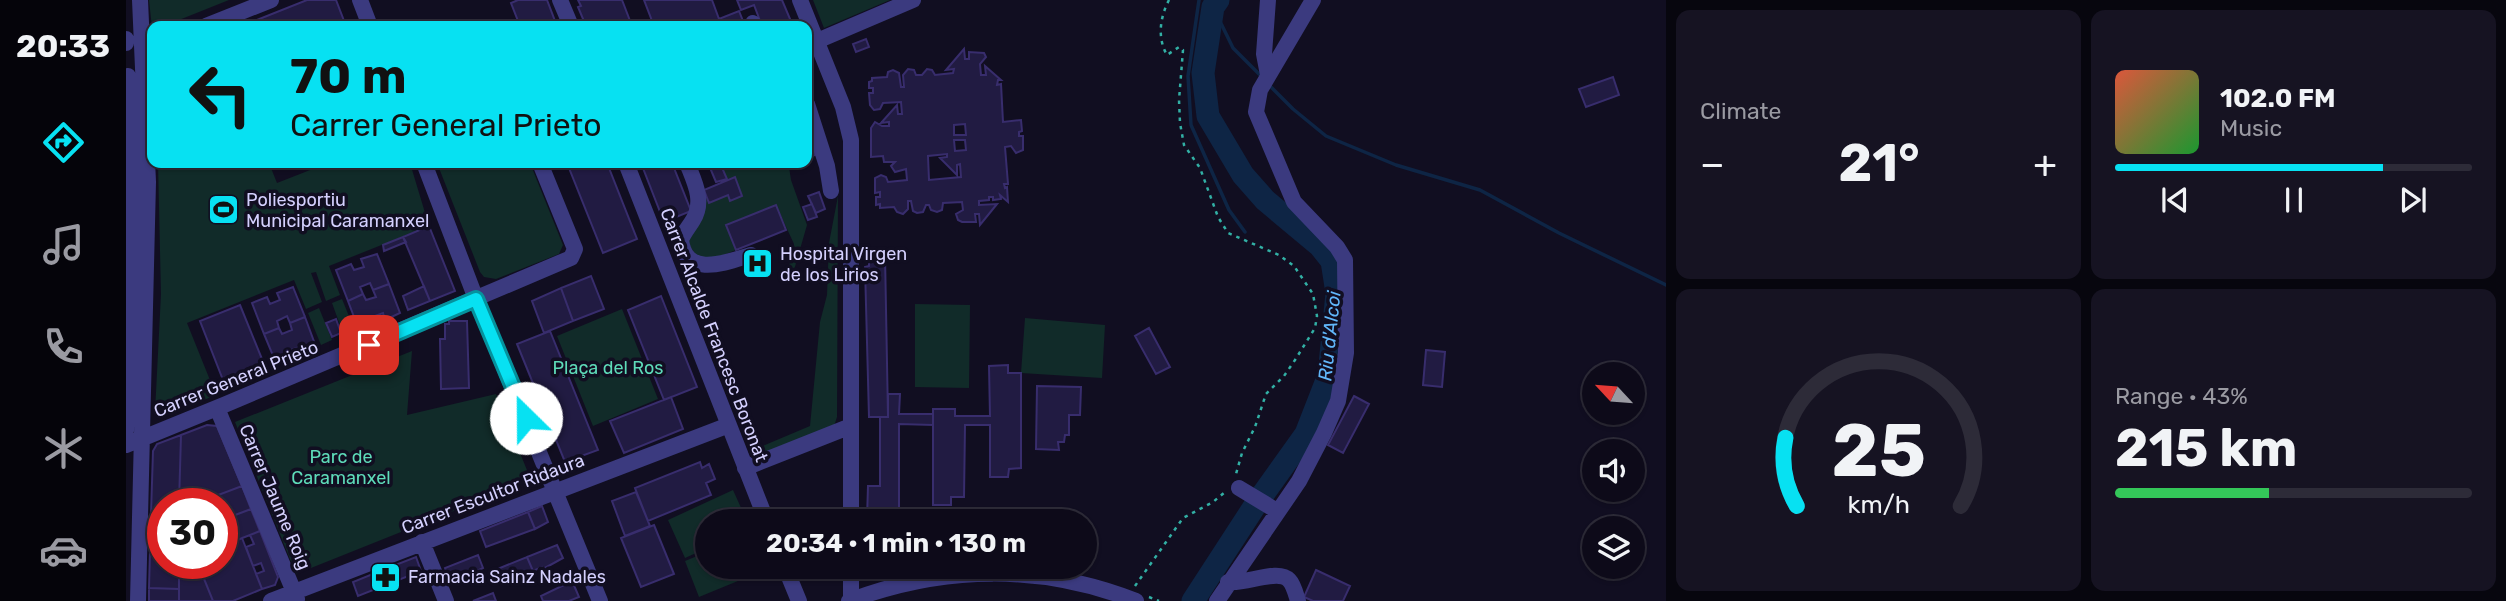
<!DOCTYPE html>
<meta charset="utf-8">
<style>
body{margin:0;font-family:Rubik,sans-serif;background:#161322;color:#f1f3f6;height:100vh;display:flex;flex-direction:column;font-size:26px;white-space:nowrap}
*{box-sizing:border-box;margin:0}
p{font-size:23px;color:#9a9aa2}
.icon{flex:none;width:38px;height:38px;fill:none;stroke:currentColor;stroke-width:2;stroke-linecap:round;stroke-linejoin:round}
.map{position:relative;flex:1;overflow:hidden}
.side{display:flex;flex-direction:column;gap:10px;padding:10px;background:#07060e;width:840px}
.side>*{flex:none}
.guide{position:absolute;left:21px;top:21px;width:665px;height:147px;border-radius:14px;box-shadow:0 2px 5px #0004,0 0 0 2px #2d2b38;background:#07e1f2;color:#111;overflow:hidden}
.needle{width:46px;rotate:296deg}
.tools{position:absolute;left:1456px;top:362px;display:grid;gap:14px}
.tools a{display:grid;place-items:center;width:63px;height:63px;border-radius:50%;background:#0d0a19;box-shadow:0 2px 5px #0004,0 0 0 2px #2d2b38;font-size:35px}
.speed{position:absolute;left:21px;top:488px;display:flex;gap:14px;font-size:35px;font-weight:700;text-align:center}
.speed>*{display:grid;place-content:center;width:91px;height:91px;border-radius:50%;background:#0d0a19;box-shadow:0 2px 5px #0004,0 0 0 2px #2d2b38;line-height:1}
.speed .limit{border:10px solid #d22;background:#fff;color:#111}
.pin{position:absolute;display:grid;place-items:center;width:60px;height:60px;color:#fff;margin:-30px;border-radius:14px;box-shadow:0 4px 10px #0006}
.me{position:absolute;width:77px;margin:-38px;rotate:337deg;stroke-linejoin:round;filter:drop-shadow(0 0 5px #0008)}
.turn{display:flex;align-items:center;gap:24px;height:147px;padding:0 28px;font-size:32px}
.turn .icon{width:91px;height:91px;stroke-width:2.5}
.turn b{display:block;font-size:49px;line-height:60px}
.big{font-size:52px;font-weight:700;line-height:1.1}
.side .tile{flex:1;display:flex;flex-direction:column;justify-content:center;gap:10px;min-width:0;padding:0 24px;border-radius:14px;background:#161322}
.side .dial{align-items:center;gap:0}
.dial svg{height:182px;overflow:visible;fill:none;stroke:#2d2b38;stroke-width:7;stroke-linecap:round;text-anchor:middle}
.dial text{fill:#f1f3f6;stroke:none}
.song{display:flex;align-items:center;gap:21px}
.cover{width:84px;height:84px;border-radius:10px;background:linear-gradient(135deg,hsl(10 70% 55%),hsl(130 70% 35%))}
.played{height:7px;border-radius:4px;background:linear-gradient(90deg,#07e1f2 75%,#2d2b38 75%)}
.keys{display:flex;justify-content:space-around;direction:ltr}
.heat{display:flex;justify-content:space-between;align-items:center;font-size:38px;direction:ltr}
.charge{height:10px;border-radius:5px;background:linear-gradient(90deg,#34c759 43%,#2d2b38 0)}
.side .tiles{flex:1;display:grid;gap:10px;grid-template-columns:repeat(2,1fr)}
.trip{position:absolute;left:569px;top:509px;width:402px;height:70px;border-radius:35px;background:#0d0a19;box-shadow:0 2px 5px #0004,0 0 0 2px #2d2b38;font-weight:700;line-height:70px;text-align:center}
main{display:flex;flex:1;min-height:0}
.tabs{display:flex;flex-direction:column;width:126px;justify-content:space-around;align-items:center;background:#05040a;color:#9a9aa2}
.tabs .icon{width:49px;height:49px}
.tabs .selected{color:#07e1f2}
.tabs b{font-size:32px;color:#f1f3f6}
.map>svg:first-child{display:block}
</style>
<main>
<nav class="tabs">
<b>20:33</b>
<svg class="icon selected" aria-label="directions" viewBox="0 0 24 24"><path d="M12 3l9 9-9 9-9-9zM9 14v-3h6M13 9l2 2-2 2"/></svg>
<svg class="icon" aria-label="music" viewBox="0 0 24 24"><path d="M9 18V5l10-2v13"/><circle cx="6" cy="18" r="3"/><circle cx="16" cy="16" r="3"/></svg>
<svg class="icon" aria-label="phone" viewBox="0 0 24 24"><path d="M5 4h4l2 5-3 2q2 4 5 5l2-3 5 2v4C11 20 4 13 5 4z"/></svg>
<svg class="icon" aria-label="climate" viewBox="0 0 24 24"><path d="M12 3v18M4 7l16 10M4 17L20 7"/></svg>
<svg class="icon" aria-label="car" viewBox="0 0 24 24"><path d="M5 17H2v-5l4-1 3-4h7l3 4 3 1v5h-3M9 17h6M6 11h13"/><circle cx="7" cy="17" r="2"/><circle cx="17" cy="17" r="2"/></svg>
</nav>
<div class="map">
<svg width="1540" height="601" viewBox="0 0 1540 601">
<rect width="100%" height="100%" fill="#110e21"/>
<path fill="#112b29" d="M23,0H103L38,26H26V28Z
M687,0H764L698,28Z
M32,163H143L151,183L202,163H284L303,226L203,266L214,295L200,301L190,272L185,273L196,302L180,309L168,280L61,323L90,395L34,418L29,412L35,294Z
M311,163H404L437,245L433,254L370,279L358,277L354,272Z
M594,163H671L663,167L665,180L681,225L664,284H659L668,244L650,205L600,225L610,250L587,259L574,260L559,240L577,199L580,197L583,203L602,195L604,201L615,196L609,178L601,179Z
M712,196L711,417L708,426L630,458L627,450L684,426L694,322L701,295L703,243Z
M216,299L229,331L218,336L206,303Z
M789,304L844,305L843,388L789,387Z
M193,308L206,340L195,345L182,313Z
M496,309L532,399L467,426L431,336Z
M899,318L979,325L976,378L895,373Z
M286,351L281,415L370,394L405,480L170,574L109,422Z
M607,490L621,521L581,522V548L559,558L542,520Z
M581,552V567H640L641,569L573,597L559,561Z"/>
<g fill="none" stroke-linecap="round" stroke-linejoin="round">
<path stroke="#0e2545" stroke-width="3.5" d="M1073,0L1062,76L1065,125L1103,210L1119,232
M1087,7L1107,48L1135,76
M1142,84L1167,109L1200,136L1270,165L1354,190L1433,233L1540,285"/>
<path stroke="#0e2545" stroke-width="23" d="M1067,601L1130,504L1180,434L1203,375L1211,293L1206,261L1194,246L1139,200L1117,175L1082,116L1077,73L1087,7L1092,0"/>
</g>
<path fill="#211b42" stroke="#382d6d" stroke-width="2" fill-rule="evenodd" d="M181,0H210L220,26H116Z
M392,0H421L429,21L415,26H394L385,3Z
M452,0H496L506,26H460L452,7L455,6Z
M518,0H586L593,19L613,11L619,26H528Z
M611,0H656L667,26H636L628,5L615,10Z
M740,39L743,47L730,52L727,44Z
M838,49L839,59H843V52L858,53L860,57L854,64L855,75H860L859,66L875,80H872L871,85L875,84L877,122L895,120L896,131L893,132V136H897V150L890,153L885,146L879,147L882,184H878L879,188L881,187L882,202L874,195L875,199L867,200V197H863V200L853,201V205L871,204L854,225L853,214H849L850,222H836L832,220L830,214L837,210L836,202L817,203L816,210L811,212L805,210L803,205H800L797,212L791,213L787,211L785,201H782V209L777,214L771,212L768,207L754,208V204L750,205V197H754V192L749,193V178L755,175L760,177L762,182L781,180L780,169L769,172L765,166L769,162H758L757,156L745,157V128L749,122L756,126H763V122L755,123L771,105L772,114H776L775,102L757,103L754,109L748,110L744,105L743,93H747V88H743V82L746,81V78L761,77L762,72L767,70L773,73L775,87H778L777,75L782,69L788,70L790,75H796L801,69L806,70L809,75L827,73L828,69L820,70ZM839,124L840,135H828V125ZM828,140H839L840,150L829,151ZM821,154V157L814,158L831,175V165L834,164L835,177L803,180L802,156Z
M1487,77L1493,95L1460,107L1453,89Z
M683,139L689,155L681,158V140Z
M441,163H481L511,239L477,253Z
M515,163H546L565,211L538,222Z
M582,163H594L601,179L590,182Z
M609,177L616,196L604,201L602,195L583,203L578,190Z
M693,192L699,209L690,213L682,196Z
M686,204L691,217L682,220L677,207Z
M650,205L660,230L610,250L600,225Z
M303,226L329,291L304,301L277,237Z
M277,237L280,242L258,251L257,245Z
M251,254L263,284L247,290L244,283L234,287L237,294L222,301L210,270L225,264L228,270L238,267L235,259Z
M759,255L762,417H743L739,267L743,266V256Z
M465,276L478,309L447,321L435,288Z
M263,284L274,313L259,320L257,313L246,317L249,324L233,330L222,301L237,294L240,300L250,297L247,290Z
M298,286L304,301L282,310L277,296Z
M167,287L179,317L164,323L161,316L151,321L153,328L138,334L126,303L141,297L144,304L154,300L151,293Z
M435,288L447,321L418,333L406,301Z
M535,296L571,387L538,400L502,310Z
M114,305L138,364L97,380L74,321Z
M179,317L190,347L175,353L173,347L162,351L165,357L150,363L138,334L153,328L156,334L166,330L164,323Z
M210,319L215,333L206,337L200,323Z
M323,321H341L343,388L315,389L314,339H319V324H323Z
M1023,328L1044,367L1030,374L1009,336Z
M424,331L472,450L439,462L391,344Z
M1300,350L1319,352L1316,387L1297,385Z
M882,365V373H895V468L883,469L882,477H864V425H839L838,497H825V505H807V409H829V416H864L863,366Z
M911,386L955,387L954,415H943V435H939L938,442H932L933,450L910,449Z
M762,394H774L773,414H807V425L773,424V522L741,519L742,486H754V417H762Z
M1228,396L1243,404L1217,453L1202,445Z
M545,397L557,429L498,453L484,421Z
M81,425L91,426L116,486L69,504H53L55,435Z
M55,435L53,504H37V514H25L27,451L31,444Z
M574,462L576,468L583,464L589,479L580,483L585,495L522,521L509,488Z
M116,486L125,509L96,520V504L71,503Z
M510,492L524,526L499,536L486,501Z
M416,506L422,522L409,529L402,512Z
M125,509L134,531L96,546V520Z
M402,512L409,529L360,547L354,531Z
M25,514H37V564H53V589L23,588Z
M528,525L548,574L515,587L495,538Z
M134,531L152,577L149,585L136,589L130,574L138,571L135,563L127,566L120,547L128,544L124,535Z
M116,538L136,589L107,601H87L72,564H96V546Z
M431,545L437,558L417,569L416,567L407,571L401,557Z
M352,555L357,568L338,578V576L324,582L319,568Z
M290,557L295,571L265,583L259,569Z
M401,557L407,571L375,584L369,570Z
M72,564L87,601H53V571Z
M259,569L265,583L232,596L227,582Z
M1190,570L1224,586L1217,601H1187L1178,597Z
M442,583L443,584L447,583L453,597L443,601H417L415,596Z
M23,588L53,589V601H23Z
M367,593L370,601H347Z"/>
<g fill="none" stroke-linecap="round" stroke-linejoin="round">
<path stroke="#32b0a5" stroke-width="2.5" stroke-dasharray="3.5 5" stroke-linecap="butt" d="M1043,0C1034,17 1031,38 1041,55L1053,47L1057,50L1053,100L1054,123L1058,145L1074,168L1092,217L1102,233L1153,255L1168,266L1187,294L1191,316L1189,328L1169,360L1158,376L1140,394L1129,427L1116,453L1110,474
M1009,586L1057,518L1087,502L1099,492
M1023,597L1033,601"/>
<path stroke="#3b3a7f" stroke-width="16" d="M234,0L244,26
M434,0L445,26
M674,0L717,107L725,140V522
M1142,0L1138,54L1142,75
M627,23L629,26
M80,26L145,0
M0,39V43
M691,41L787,0
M681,104L701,166L705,191
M298,163L350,299L474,601
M500,163L641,522
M561,163C568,181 579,201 567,220C563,227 558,232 555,240C560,279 601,262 625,255
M91,408L171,599
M0,431L8,189L2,76
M0,445L98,405L445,258L449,249L414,163
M619,468L725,426
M1113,488L1151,511
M296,542L320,601
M659,567L673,601
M725,567V600
M1102,582C1119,585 1152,568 1163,580C1168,585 1170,595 1172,601
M12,601L22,182L14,0
M145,601L603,425
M723,601C817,565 916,564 1010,601
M1091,601L1173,481L1198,433L1212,401L1220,353L1219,260L1211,247L1168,202L1130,112L1134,90L1187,0"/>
</g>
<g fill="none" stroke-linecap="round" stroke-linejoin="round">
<defs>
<path id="route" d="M243,345L350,299L400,418"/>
</defs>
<use href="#route" stroke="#05929d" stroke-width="18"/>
<use href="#route" stroke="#07e1f2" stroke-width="12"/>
</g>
<defs>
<symbol id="stadium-square" viewBox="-11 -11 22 22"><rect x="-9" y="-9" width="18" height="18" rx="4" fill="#07e1f2" stroke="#110e21"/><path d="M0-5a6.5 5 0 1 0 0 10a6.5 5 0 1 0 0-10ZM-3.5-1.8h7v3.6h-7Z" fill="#111"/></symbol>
<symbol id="hospital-square" viewBox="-11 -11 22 22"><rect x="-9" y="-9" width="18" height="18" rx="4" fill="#07e1f2" stroke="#110e21"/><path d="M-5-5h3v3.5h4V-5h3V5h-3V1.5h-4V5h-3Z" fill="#111"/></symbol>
<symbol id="pharmacy-square" viewBox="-11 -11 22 22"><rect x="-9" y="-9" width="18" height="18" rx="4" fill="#07e1f2" stroke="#110e21"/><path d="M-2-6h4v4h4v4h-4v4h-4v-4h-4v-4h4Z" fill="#111"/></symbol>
</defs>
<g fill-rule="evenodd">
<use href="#stadium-square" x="80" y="192" width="35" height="35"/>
<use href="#hospital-square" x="614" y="246" width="35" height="35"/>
<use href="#pharmacy-square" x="242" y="560" width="35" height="35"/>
</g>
<g text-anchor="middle" stroke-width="7" stroke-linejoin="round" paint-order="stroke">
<g font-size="18" fill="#d4d0fe" stroke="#110e21" text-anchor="start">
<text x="120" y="206">Poliesportiu<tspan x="120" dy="21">Municipal Caramanxel</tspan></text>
<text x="654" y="260">Hospital Virgen<tspan x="654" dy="21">de los Lirios</tspan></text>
<text x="282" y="583">Farmacia Sainz Nadales</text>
</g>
<g font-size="18" fill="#d4d0fe" stroke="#110e21">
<text transform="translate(588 335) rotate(69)" y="6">Carrer Alcalde Francesc Boronat</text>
<text transform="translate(110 379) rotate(-22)" y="6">Carrer General Prieto</text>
<text transform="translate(367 494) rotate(-21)" y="6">Carrer Escultor Ridaura</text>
<text transform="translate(149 497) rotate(67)" y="6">Carrer Jaume Roig</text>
</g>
<g font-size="18" fill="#5edbb9" stroke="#110e21">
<text x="482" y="374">Plaça del Ros</text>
<text x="215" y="463">Parc de<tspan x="215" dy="21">Caramanxel</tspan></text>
</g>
<g font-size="19" font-style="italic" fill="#61b7fa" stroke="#110e21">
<text transform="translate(1203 336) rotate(-84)" y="7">Riu d'Alcoi</text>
</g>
</g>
</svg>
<div class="tools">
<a><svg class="needle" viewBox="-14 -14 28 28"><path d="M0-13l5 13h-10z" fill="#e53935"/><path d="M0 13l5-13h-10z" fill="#9a9aa2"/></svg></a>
<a><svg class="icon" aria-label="sound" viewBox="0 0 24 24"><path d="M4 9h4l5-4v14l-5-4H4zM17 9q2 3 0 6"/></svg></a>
<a><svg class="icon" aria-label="layers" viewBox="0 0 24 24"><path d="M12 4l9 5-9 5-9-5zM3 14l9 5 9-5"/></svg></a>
</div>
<div class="speed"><div class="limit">30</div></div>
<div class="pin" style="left:243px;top:345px;background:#d93025"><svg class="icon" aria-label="arrive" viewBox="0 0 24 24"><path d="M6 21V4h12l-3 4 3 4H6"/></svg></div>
<svg class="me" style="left:400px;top:418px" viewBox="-20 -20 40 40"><circle r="19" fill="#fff"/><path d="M0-13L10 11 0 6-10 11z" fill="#07e1f2"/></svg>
<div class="trip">20:34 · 1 min · 130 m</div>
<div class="guide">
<div class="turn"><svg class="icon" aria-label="left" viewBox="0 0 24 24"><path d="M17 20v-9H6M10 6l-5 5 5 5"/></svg><div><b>70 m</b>Carrer General Prieto</div></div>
</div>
</div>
<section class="side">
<div class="tiles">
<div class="tile"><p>Climate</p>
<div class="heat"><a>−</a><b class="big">21°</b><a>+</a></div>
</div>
<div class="tile">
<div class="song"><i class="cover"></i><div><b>102.0 FM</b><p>Music</p></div></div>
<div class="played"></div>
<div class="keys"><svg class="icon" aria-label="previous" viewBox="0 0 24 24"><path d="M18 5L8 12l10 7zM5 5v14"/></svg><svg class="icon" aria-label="pause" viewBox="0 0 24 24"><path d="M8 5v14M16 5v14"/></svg><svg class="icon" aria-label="next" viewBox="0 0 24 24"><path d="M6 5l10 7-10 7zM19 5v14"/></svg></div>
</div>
<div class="tile dial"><svg viewBox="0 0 100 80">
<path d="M14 69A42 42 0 1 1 86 69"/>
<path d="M14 69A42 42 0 0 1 9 39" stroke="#07e1f2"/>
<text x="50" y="56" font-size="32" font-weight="700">25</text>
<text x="50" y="72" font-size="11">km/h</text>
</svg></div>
<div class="tile"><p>Range · 43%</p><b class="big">215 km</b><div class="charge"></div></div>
</div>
</section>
</main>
